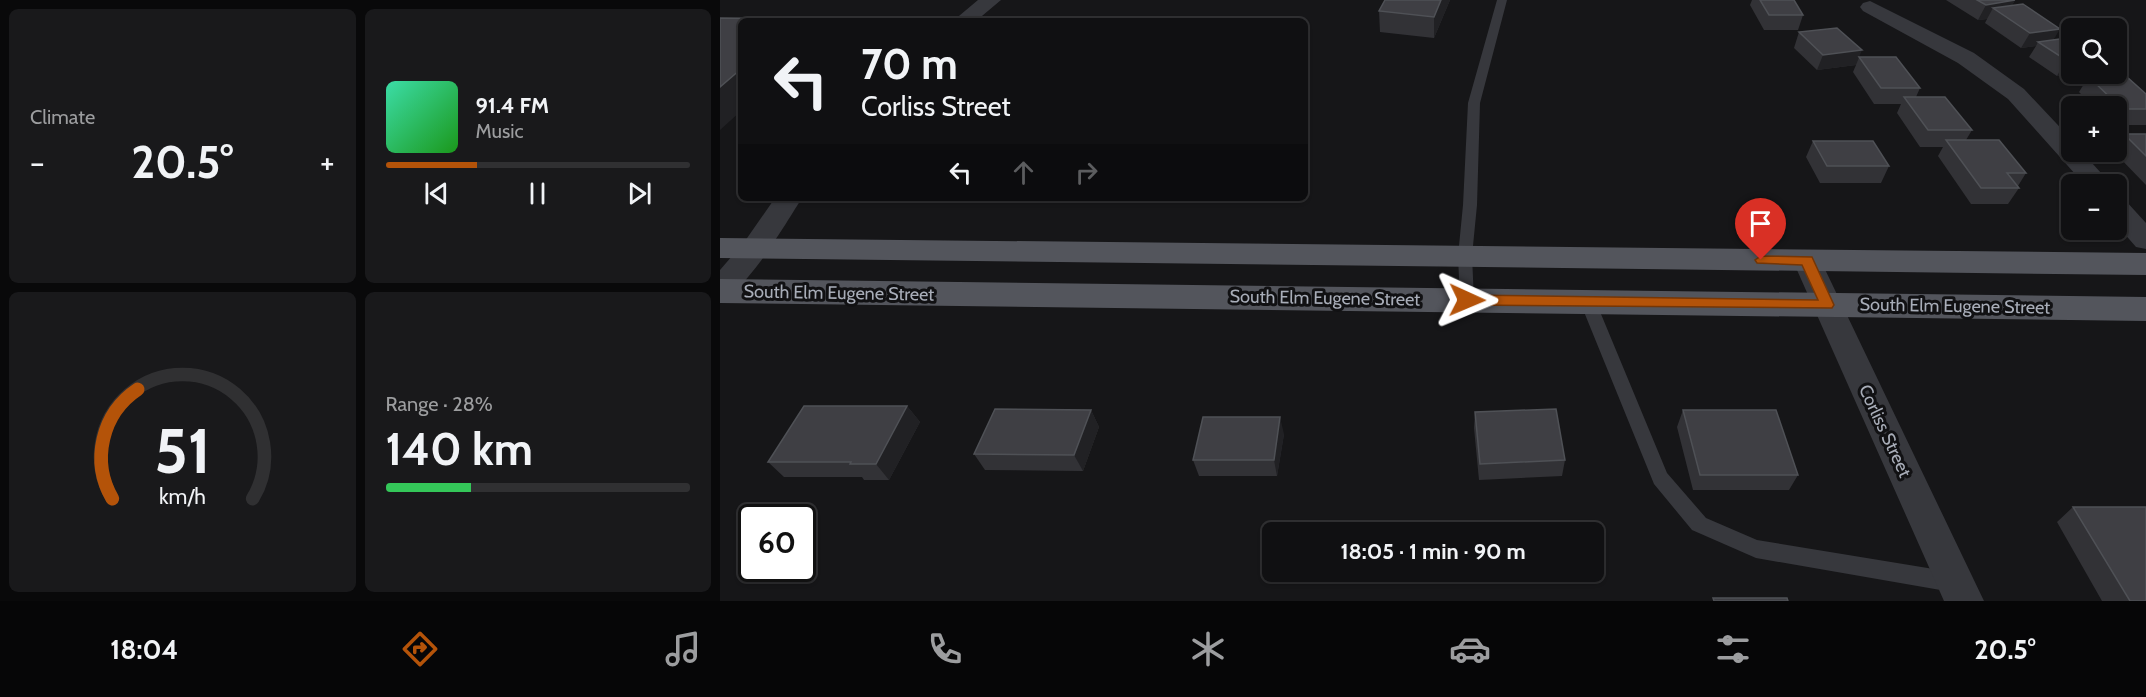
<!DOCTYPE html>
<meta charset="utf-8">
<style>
body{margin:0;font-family:Cabin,sans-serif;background:#19191b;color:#f1f3f6;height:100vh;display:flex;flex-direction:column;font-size:22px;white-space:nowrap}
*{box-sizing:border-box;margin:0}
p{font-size:20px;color:#9c9d9f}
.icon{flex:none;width:33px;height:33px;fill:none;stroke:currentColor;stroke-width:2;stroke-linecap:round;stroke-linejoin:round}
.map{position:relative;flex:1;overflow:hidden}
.panel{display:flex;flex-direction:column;gap:9px;padding:9px;background:#09090a;width:720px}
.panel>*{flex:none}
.banner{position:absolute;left:18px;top:18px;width:570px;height:183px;border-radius:9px;box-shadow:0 2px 4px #0004,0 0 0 2px #303032;background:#101012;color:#f1f3f6;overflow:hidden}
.buttons{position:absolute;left:1341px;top:18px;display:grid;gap:12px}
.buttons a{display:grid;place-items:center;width:66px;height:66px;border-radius:9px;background:#101012;box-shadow:0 2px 4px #0004,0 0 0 2px #303032;font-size:30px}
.speed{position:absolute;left:18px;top:504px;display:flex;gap:12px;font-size:30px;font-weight:700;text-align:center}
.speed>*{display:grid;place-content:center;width:78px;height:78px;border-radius:50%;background:#101012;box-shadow:0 2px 4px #0004,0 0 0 2px #303032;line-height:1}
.speed .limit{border:3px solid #111;border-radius:9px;background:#fff;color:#111}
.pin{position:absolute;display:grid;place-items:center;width:51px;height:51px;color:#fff;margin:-62px -26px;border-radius:50% 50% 50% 0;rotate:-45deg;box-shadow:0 0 6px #0007}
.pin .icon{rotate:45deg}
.me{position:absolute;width:66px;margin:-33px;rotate:91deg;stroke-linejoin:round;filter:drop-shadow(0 0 4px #0008)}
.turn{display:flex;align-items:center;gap:21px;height:126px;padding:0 24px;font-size:27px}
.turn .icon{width:78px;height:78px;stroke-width:2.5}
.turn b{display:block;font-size:42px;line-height:51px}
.lanes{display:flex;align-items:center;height:57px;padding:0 24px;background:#0003;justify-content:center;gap:30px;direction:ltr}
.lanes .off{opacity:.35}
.big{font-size:45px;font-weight:800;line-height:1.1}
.panel .card{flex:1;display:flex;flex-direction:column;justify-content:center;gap:9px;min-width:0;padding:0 21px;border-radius:9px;background:#19191b}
.panel .dial{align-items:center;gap:0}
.dial svg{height:156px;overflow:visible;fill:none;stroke:#303032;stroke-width:7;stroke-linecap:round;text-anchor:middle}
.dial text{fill:#f1f3f6;stroke:none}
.song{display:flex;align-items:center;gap:18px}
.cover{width:72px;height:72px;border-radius:9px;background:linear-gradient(135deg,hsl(160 70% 55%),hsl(120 70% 35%))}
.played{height:6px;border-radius:3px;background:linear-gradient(90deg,#b45309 30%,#303032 30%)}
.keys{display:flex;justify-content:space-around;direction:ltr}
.heat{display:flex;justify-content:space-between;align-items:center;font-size:33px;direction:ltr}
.charge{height:9px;border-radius:4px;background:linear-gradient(90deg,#34c759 28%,#303032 0)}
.panel .tiles{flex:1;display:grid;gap:9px;grid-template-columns:repeat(2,1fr)}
.trip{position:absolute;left:542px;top:522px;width:342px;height:60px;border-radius:9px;background:#101012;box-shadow:0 2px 4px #0004,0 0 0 2px #303032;font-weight:800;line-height:60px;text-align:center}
.tab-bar{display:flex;height:96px;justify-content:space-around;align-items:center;background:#060607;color:#9c9d9f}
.tab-bar .icon{width:42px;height:42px}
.tab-bar .on{color:#b45309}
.tab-bar b{font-size:27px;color:#f1f3f6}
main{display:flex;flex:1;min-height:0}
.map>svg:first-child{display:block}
</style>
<main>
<section class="panel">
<div class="tiles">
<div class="card"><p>Climate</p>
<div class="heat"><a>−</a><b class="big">20.5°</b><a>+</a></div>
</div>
<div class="card">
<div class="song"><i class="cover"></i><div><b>91.4 FM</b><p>Music</p></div></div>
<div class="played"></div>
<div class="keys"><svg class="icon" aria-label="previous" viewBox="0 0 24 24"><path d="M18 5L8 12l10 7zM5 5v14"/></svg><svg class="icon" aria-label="pause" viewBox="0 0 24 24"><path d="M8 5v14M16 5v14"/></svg><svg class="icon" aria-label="next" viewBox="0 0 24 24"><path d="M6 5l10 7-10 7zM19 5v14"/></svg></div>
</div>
<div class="card dial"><svg viewBox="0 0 100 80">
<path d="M14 69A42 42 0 1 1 86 69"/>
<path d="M14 69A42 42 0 0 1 27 13" stroke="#b45309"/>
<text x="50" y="56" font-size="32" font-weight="700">51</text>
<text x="50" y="72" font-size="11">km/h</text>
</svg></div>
<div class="card"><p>Range · 28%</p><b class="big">140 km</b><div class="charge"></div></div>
</div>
</section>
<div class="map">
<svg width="1426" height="601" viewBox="0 0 1426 601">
<rect width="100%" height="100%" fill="#161618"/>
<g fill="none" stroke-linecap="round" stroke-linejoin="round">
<path fill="#37383d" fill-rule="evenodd" d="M777,0H787L760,103L757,205L752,256L754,300L752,304H742L740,300L738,256L743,205L748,103Z
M868,297L873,298L876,302L947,473L986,518L1037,540L1232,572L1239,575L1242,582L1239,589L1232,592L1036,558L972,530L934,484L860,302L863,298Z"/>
<path fill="#37383d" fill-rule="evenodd" d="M258,0H281L256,21H233Z
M1150,1L1254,53L1304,89L1352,140V152H1362L1391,184H1364L1288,99L1238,63L1143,11L1140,7L1143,3Z
M55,198H82C66,223 26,292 0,300V270L25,241Z
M1396,198L1405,200L1426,223V249L1416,247L1396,224Z
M1087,251L1097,254L1101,261L1264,601H1224L1073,261L1077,254Z"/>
<path fill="#53555c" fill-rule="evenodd" d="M0,238L1426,253V275L0,258Z
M0,279L1426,297V321L0,303Z"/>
</g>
<path fill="#323236" d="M665,0H730L714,38L660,32L659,11Z
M1032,0H1074L1083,15L1078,30H1044L1030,5Z
M1226,0H1295L1292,5L1334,39L1352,41V74H1378L1376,77L1426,94V125H1396V106H1373L1359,92L1367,79L1360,80L1349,74L1337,76L1309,57L1316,46L1301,48L1265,23L1267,19L1258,20Z
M1079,32L1139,57L1200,88L1196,97L1252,130L1246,140L1306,173L1298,186L1299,188L1288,204H1251L1218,156L1223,147H1200L1177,113L1181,104H1154L1133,72L1136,65L1097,70L1074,48Z
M1404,134H1426V185L1394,152H1396V144Z
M1093,141L1169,166L1161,183H1100L1086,157Z
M187,406L200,422L169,480H144L142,477H64L48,462Z
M371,410L379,427L363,471L265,470L254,454Z
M963,410L1078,475L1069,490H973L957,427Z
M755,412L845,460L842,476L759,480L754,428Z
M564,434L557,476H479L473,460Z
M1353,507L1426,601H1382L1337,522Z"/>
<path fill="#212124" d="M721,0H730L714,38V17Z
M1295,0L1287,15L1273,8L1267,19L1258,20L1266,5Z
M1340,29L1331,44L1318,42L1316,46L1301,48L1310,33Z
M1142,50L1136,65L1097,70L1103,55Z
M1352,59V70L1349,74L1337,76L1346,60Z
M21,69V111L0,130V87Z
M1364,74H1378L1375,78L1369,77L1367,79L1360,80Z
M187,406L200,422L169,480L156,464Z
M371,410L379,427L363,471L354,455Z
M560,417L564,434L557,476L554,460Z"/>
<path fill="#3f3f44" stroke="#4f5156" stroke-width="1.5" d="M665,0H721L714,17L659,11Z
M1040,0H1074L1083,15H1049Z
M1257,0H1295L1266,5Z
M1303,4L1340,29L1310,33L1273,8Z
M0,18L78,19L76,21H21V69L0,87Z
M1117,28L1142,50L1103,55L1079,32Z
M1347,38L1352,41V59L1346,60L1318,42Z
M1139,57H1176L1200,88H1161Z
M1369,77H1407L1426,94V109H1402Z
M1184,97H1225L1252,130H1208Z
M1404,134H1426V156Z
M1226,140H1279L1306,173H1287L1299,188H1261Z
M1093,141H1153L1169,166H1107Z
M84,406H187L156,464H130L131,462H48Z
M275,409L371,410L354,455L254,454Z
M836,409L845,460L760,464L755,412Z
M963,410H1056L1078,475H980Z
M483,417H560L554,460H473Z
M1353,507H1426V601H1410Z
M993,598H1067L1068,601H994Z"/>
<path fill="#b45309" stroke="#753606" stroke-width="1.5" d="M1041,256L1092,257L1114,305L1112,308L747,305L740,300L747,295L1098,300L1082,265L1037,263L1035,260Z"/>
<g text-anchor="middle" stroke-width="6" stroke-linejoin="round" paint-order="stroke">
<g font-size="18" fill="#a8adb8" stroke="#111113">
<text transform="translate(119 293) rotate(1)" y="6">South Elm Eugene Street</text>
<text transform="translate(605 298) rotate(1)" y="6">South Elm Eugene Street</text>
<text transform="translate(1235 306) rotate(1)" y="6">South Elm Eugene Street</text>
<text transform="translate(1165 431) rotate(65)" y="6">Corliss Street</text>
</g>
</g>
</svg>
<div class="buttons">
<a><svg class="icon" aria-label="search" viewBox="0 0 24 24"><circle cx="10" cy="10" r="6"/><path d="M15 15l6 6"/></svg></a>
<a>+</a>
<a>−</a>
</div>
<div class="speed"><div class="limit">60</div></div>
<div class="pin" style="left:1041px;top:260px;background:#d93025"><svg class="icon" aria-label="arrive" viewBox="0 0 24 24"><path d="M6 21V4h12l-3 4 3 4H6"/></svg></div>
<svg class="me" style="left:747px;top:300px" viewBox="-20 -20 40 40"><path d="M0-17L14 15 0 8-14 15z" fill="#b45309" stroke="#fff" stroke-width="4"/></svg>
<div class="trip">18:05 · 1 min · 90 m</div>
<div class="banner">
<div class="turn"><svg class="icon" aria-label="left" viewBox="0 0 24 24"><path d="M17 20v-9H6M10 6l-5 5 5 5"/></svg><div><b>70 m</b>Corliss Street</div></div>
<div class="lanes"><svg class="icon" aria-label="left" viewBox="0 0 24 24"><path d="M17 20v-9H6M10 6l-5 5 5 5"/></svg><svg class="icon off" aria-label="ahead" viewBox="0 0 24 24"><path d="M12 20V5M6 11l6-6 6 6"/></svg><svg class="icon off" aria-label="right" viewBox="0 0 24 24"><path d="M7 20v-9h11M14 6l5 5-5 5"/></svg></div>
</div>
</div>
</main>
<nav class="tab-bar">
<b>18:04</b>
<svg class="icon on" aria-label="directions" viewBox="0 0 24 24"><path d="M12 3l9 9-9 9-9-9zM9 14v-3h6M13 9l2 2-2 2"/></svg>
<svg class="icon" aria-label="music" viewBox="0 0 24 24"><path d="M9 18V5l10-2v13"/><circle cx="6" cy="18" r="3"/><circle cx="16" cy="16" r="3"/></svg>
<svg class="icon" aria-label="phone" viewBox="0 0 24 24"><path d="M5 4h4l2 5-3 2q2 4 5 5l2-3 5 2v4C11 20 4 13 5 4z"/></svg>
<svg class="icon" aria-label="climate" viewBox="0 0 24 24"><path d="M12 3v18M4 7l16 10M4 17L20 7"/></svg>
<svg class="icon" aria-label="car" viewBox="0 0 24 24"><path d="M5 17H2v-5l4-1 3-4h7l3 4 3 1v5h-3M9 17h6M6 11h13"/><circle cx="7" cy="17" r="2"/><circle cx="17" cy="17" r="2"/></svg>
<svg class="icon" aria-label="filters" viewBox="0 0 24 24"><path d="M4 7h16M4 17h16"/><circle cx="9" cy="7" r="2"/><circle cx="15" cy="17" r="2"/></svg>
<b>20.5°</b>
</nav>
